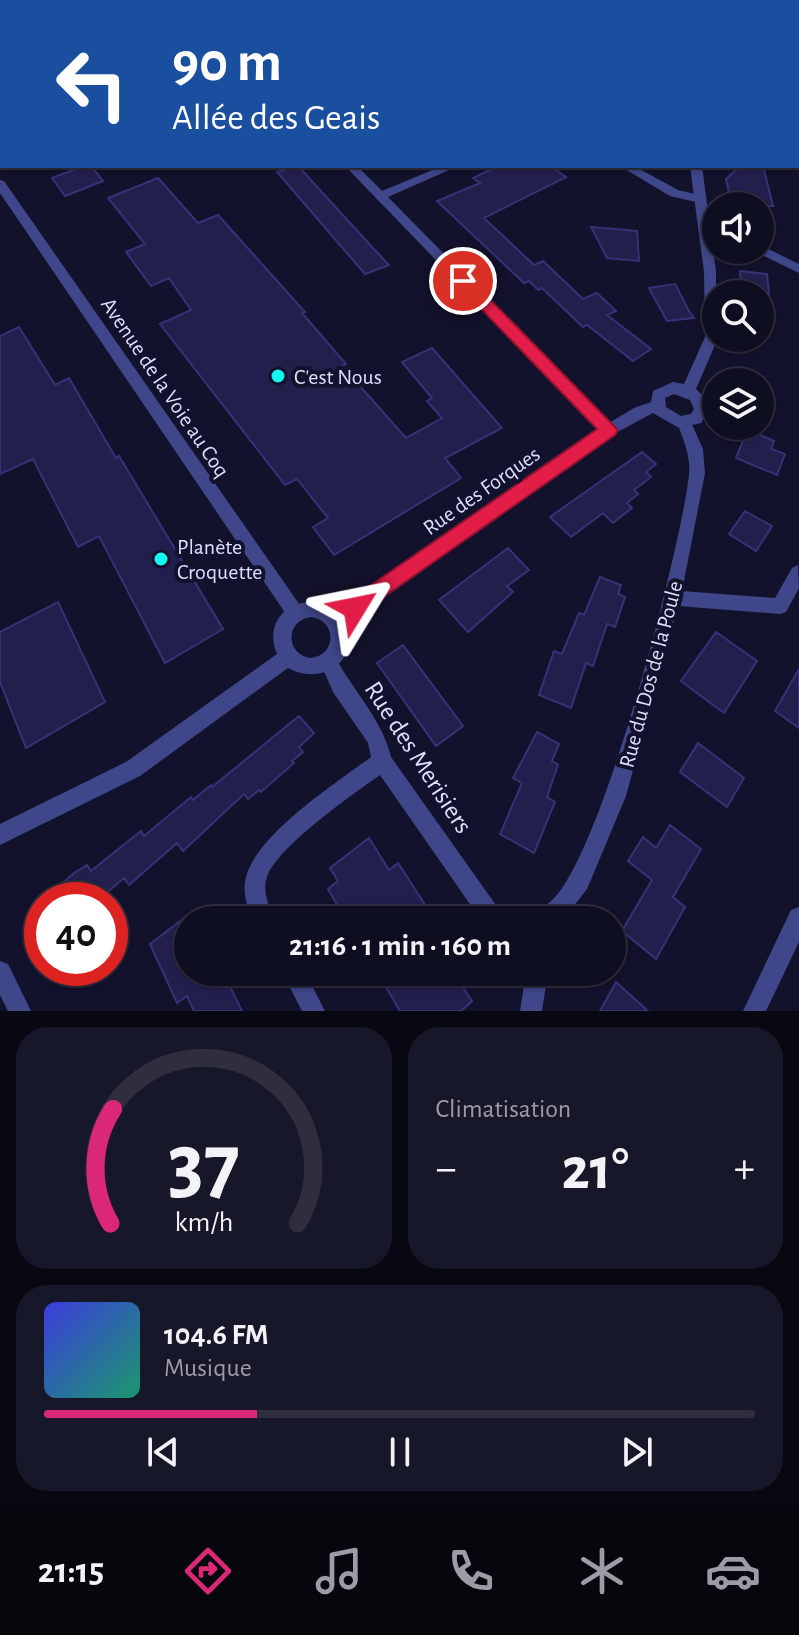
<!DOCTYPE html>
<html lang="fr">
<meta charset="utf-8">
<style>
body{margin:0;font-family:"Alegreya Sans",sans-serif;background:#17172a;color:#f1f3f6;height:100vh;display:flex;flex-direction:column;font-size:30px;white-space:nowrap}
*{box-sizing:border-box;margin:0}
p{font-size:26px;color:#9b9ca5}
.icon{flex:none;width:44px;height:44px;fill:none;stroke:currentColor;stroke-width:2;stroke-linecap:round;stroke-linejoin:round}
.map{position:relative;height:1011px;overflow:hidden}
.sheet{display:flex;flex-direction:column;gap:16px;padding:16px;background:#080812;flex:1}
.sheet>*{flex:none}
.guide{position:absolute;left:0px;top:0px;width:800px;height:168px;box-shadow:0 2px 6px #0004,0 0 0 2px #2e2e3f;background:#1a4fa0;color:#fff;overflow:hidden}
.controls{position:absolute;left:702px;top:192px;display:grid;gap:16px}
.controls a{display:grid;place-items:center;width:72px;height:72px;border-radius:50%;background:#0e0e21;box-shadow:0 2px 6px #0004,0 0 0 2px #2e2e3f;font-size:40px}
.speed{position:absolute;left:24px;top:882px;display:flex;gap:16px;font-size:40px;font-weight:700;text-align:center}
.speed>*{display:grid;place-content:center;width:104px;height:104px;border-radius:50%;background:#0e0e21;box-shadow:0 2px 6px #0004,0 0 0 2px #2e2e3f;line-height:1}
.speed .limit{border:12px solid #d22;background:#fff;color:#111}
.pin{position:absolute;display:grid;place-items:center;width:68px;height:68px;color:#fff;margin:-34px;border:4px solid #fff;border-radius:50%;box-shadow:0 2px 8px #0007}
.me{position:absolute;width:88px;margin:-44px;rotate:55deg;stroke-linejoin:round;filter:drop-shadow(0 0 6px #0008)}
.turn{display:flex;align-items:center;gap:28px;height:168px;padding:0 40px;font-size:36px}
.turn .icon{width:104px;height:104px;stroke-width:2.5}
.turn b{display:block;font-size:56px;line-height:68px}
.big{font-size:60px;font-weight:600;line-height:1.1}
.sheet .widget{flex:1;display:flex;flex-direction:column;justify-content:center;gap:12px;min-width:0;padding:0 28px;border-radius:32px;background:#17172a}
.sheet .dial{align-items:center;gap:0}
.dial svg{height:208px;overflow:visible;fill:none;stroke:#2e2e3f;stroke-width:7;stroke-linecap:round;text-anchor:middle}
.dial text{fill:#f1f3f6;stroke:none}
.song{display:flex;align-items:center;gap:24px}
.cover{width:96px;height:96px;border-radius:12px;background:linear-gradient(135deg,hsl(240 70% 55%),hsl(160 70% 35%))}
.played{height:8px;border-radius:4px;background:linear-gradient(90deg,#db2777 30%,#2e2e3f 30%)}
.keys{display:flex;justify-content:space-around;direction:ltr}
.heat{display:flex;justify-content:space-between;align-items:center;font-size:44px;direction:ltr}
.sheet .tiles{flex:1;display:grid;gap:16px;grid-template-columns:1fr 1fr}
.widget:last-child{grid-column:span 2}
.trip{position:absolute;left:174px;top:906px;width:452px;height:80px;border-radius:40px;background:#0e0e21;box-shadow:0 2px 6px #0004,0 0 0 2px #2e2e3f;font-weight:600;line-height:80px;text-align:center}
.dock{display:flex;height:128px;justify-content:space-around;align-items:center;background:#06060d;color:#9b9ca5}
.dock .icon{width:56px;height:56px}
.dock .active{color:#db2777}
.dock b{font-size:36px;color:#f1f3f6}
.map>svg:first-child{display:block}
</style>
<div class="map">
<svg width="799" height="1011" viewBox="0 0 799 1011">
<rect width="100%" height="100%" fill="#13122c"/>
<path fill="#221f4c" stroke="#363278" stroke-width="2" d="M84,166H91L103,181L65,196L52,178Z
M298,166L372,247L389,265L365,274L277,172Z
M498,166H550L566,177L484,218L534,265L543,261L583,299L597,293L616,311L607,315L651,349L633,361L587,325L583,327L542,288L538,290L529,281L524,283L437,201L480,183L473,178Z
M740,166H763L773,206H732L726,179Z
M158,178L198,223L218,215L305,312L302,313L346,364L342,366L406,438L442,418L427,401L432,398L402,362L432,348L502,428L445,458L461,478L334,555L313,527L328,518L297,479L285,485L160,324L191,310L169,278L151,286L126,252L145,244L108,198Z
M591,227L637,231L639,261L607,258Z
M740,271L767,274L769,294H741Z
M675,284L689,311L694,318L667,321L649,288Z
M19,327L55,385L69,378L116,458L119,456L223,629L165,663L99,536L78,547L33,459L0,474V336Z
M753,432L774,441L771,449L785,454L777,475L736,458L744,438L749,440Z
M642,452L656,464L646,472L651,477L634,490L638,494L627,503L632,508L613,523L603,513L571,537L550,517Z
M745,511L772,526L756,551L729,534Z
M508,548L529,570L507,586L513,592L468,632L439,600Z
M600,577L621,585L618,594L625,597L615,627L607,624L593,666L586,663L571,708L539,695L554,651L562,654L579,613L584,615Z
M58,602L105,702L26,748L0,682V632Z
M716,632L757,661L724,713L681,681Z
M403,645L463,726L436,746L377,663Z
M799,669V728L775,711Z
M299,716L314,733L299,747L303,752L292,761L294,763L261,792L259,790L248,799L244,794L183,851L177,843L129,885L124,878L98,900H43L74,873L87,865L91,871L141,831L144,836L191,797L193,800L211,785L212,787Z
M537,732L559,744L552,761L558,765L547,797L555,802L534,853L500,834L522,783L513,778Z
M698,743L744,778L727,807L680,772Z
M670,825L701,849L673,897L685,907L656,959L622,931L652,880L628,861L643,837L656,848Z
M369,838L389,870L398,863L435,920H346L328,889L338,881L330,868Z
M188,915V972H223L242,1011H194L187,996L177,1003L150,944Z
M377,972H453L472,1001L461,1011H400Z
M616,982L648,1011H600Z"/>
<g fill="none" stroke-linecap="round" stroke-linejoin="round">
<path fill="#3f4689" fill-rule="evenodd" d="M0,20L2,21V26L0,25Z
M0,33H2V37H0Z"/>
<path fill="#3f4689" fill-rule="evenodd" d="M145,0H158L143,2Z
M302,0H312L314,2H304Z
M510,0H521L523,2H512Z
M2,51V57L0,58V52Z
M798,98H799V105H798Z
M345,166H357L382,191L442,166H458L388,197L614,426L616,430L614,434H604Z
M620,166H634L678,190L704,196L706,199L700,203L670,196Z
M0,180L4,181L302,608L305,614L302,620L296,622L290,620L0,193Z
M760,245L799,264V273L756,252L754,250H760Z
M684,416L689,418L703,449L705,473L682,591L775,598L792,568L798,565L799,588L786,612L780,614L678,606L626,796L587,889L563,920H481L380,775C353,794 277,847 267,877C262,891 269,907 275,920H253C247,907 242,892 246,877C257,834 336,783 371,757L368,743L333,692L319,660L322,654L328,651L334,654C351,689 382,718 391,757L498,908C513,908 533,913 546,905C598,875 682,543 689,475C691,456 683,439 677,422Z
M0,961L8,964L31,1011H8L0,995Z
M282,972H305L325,1011H302Z
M526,972H548L542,1011H520Z"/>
<path fill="#3f4689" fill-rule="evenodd" d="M674,0H684L686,2H676Z
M690,166H702L716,272V338H718L696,389L703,396L709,410L701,423L679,428L653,413L614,434L346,625C360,663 320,686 288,668L140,776L0,845V824L126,762L277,654C260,614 304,587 337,611L604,426L634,408L651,402L653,391L673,382L684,384L705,337L704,272ZM674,394L690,400L694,409L691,414L681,416L666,407L665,398ZM311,617C337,620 337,655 311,658C285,655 285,620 311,617Z
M799,907V942L766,1011H743L791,910Z"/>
</g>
<path fill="#e11d48" stroke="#92132f" stroke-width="2" d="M463,276L469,278L618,430L615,435L355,617L348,614L345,608L348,601L597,429L458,285L456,281Z"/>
<g fill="#11f8ef" stroke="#13122c" stroke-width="3">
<circle cx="278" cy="376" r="8"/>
<circle cx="161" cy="559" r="8"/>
</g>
<g text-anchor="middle" stroke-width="8" stroke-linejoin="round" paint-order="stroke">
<g font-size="22" fill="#dedffe" stroke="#13122c" text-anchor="start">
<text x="294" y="384">C'est Nous</text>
<text x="177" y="554">Planète<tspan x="177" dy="25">Croquette</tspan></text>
</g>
<g font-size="22" fill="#dedffe" stroke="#13122c">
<text transform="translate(166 387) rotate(56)" y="8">Avenue de la Voie au Coq</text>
<text transform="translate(481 490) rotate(-35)" y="8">Rue des Forques</text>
<text transform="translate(650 674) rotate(-75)" y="8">Rue du Dos de la Poule</text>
</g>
<g font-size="26" fill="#dedffe" stroke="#13122c">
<text transform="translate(419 757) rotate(57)" y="9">Rue des Merisiers</text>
</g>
</g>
</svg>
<div class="controls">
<a><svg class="icon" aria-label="sound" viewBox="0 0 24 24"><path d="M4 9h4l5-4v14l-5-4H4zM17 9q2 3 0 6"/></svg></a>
<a><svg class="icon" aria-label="search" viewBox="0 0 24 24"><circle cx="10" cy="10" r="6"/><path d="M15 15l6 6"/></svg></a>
<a><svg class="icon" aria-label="layers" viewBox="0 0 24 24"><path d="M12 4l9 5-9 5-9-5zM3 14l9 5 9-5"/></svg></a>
</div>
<div class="speed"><div class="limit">40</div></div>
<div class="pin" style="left:463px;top:281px;background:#d93025"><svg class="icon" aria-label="arrive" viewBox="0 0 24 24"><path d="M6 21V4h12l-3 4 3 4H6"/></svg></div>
<svg class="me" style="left:355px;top:608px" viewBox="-20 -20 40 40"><path d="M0-17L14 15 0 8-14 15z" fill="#e11d48" stroke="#fff" stroke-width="4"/></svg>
<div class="trip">21:16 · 1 min · 160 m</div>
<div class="guide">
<div class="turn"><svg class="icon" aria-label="left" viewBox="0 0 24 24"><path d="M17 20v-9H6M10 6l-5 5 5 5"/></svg><div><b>90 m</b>Allée des Geais</div></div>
</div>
</div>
<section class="sheet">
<div class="tiles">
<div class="widget dial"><svg viewBox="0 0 100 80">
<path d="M14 69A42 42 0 1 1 86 69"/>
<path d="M14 69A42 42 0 0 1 15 25" stroke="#db2777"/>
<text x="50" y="56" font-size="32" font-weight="700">37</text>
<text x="50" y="72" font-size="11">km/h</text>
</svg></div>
<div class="widget"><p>Climatisation</p>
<div class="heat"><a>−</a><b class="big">21°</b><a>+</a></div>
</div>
<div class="widget">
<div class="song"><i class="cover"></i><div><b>104.6 FM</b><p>Musique</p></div></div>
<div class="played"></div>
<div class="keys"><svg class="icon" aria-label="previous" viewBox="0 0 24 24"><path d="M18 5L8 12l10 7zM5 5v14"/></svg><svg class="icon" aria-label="pause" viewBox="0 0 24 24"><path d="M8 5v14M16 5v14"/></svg><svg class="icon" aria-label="next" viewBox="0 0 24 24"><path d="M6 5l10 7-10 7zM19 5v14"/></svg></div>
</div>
</div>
</section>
<nav class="dock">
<b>21:15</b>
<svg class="icon active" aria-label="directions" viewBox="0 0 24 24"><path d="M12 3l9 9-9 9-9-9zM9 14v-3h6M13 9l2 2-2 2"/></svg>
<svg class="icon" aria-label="music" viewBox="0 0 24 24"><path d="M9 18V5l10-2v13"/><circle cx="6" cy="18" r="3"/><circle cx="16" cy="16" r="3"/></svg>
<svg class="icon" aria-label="phone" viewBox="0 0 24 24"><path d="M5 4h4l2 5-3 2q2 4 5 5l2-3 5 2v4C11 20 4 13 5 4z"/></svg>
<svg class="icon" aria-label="climate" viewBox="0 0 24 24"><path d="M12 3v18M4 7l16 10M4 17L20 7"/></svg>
<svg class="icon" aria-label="car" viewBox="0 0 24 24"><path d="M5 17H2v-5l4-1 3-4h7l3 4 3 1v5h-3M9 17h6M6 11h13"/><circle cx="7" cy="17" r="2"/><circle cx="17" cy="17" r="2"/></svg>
</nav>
